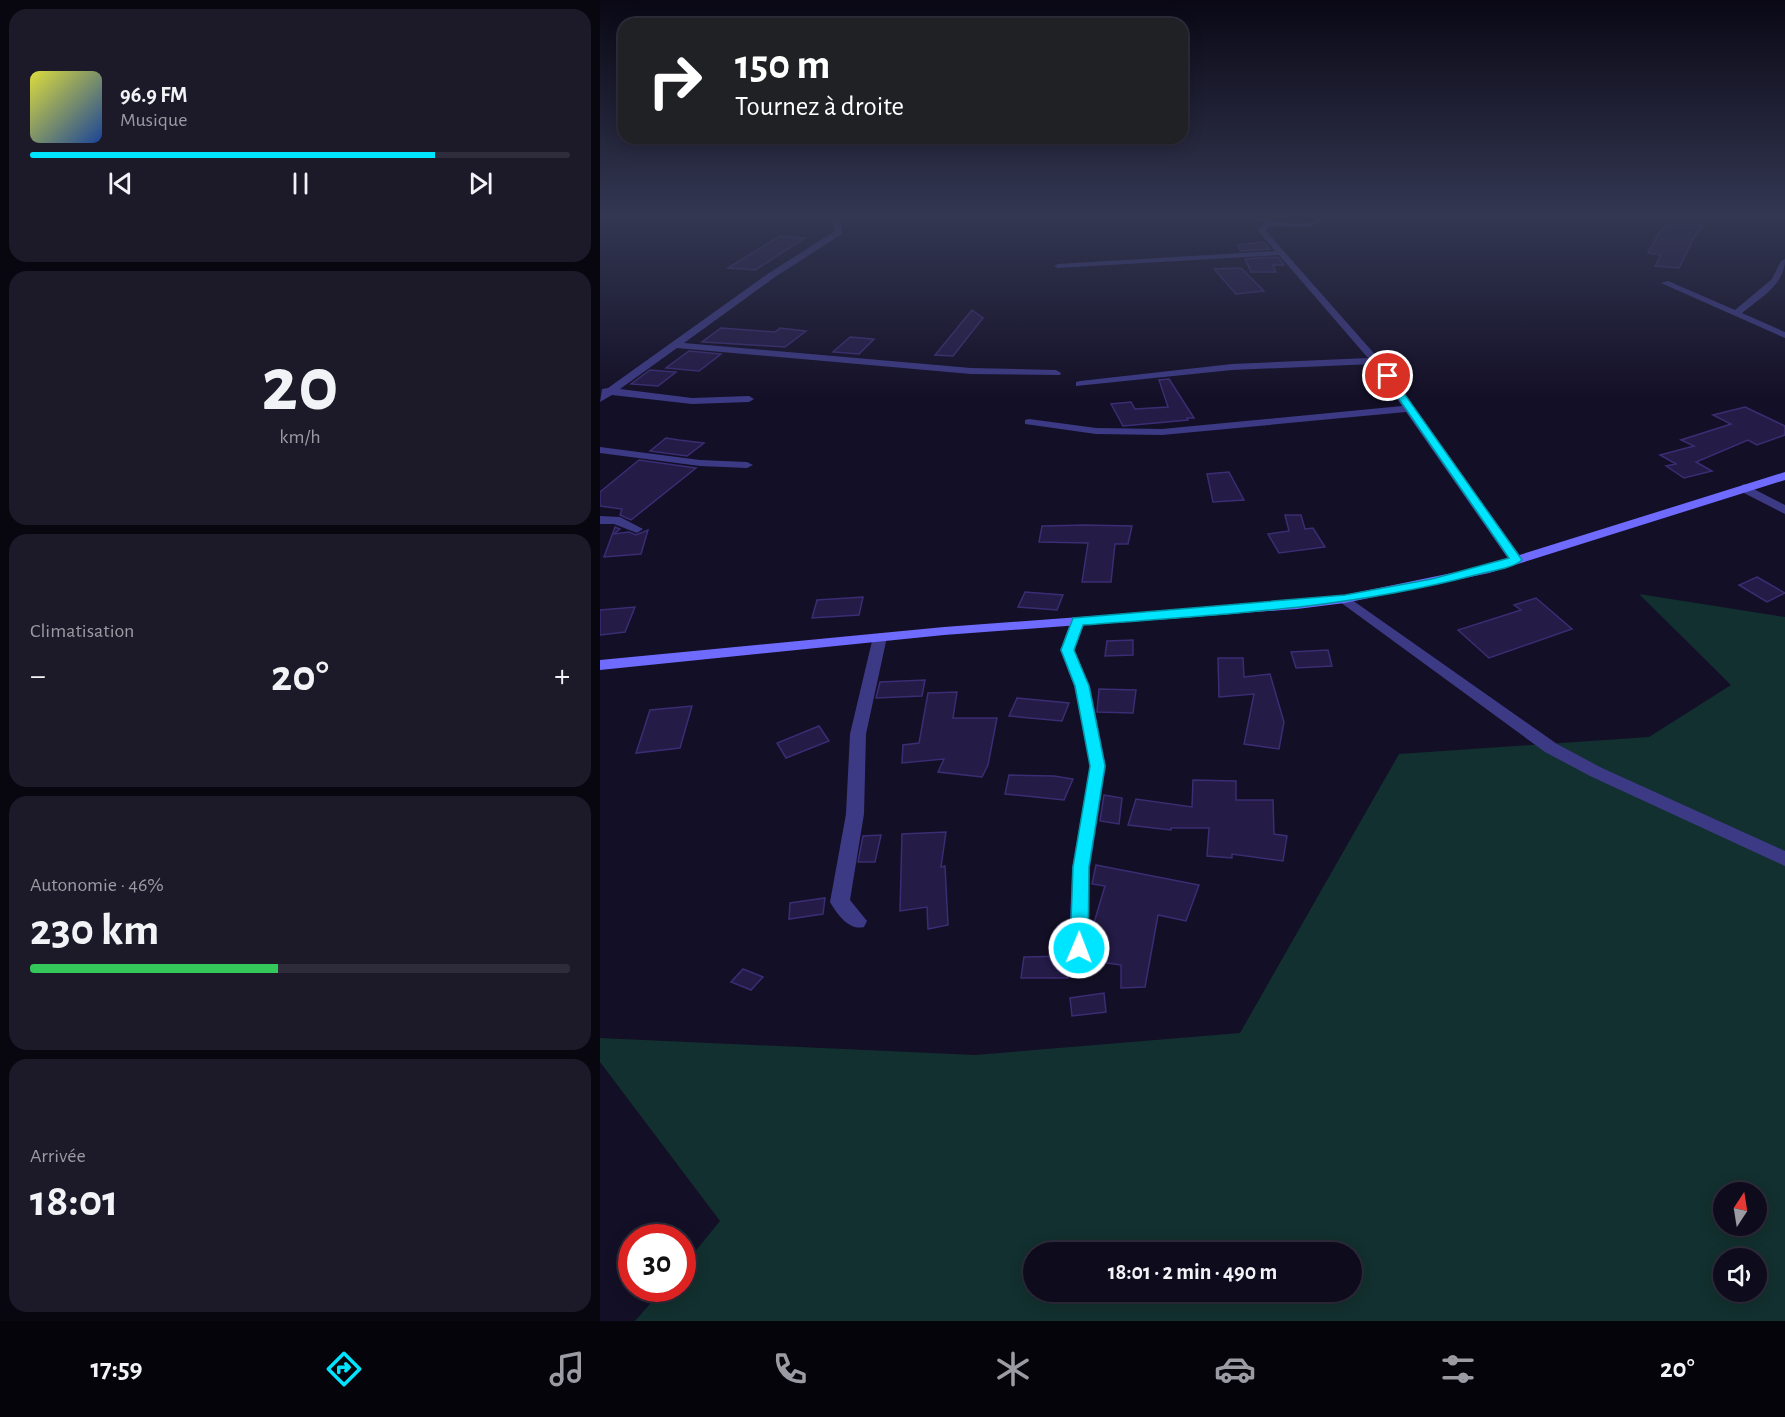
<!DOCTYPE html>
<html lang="fr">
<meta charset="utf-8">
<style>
body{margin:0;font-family:"Alegreya Sans",sans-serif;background:#1c1929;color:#f1f3f6;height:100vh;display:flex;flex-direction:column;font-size:22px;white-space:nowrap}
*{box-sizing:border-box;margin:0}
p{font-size:20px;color:#9b9ba3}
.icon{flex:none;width:33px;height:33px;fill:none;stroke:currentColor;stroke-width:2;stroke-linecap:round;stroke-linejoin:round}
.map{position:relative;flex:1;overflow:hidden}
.details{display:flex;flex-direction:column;gap:9px;padding:9px;background:#08060f;width:600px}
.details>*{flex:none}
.hud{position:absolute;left:18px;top:18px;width:570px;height:126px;border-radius:18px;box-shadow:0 3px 15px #0003,0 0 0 2px #2e2b3b;background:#202124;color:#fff;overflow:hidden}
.needle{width:39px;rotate:12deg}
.buttons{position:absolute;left:1113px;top:1182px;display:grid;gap:12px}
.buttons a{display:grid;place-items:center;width:54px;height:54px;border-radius:50%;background:#0e0b1c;box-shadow:0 3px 15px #0003,0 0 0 2px #2e2b3b;font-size:30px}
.speed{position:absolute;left:18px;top:1224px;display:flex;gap:12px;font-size:30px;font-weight:700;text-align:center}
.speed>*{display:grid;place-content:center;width:78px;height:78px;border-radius:50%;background:#0e0b1c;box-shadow:0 3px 15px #0003,0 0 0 2px #2e2b3b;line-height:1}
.speed .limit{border:9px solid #d22;background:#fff;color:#111}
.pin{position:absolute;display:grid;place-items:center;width:51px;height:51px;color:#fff;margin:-26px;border:3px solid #fff;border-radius:50%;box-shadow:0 2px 6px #0007}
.me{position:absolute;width:66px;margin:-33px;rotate:1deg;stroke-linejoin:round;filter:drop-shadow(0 0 4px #0008)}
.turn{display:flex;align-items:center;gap:21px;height:126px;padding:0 18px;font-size:27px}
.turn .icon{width:78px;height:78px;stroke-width:2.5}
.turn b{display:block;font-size:42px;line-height:51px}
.big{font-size:45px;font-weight:600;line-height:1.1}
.details .widget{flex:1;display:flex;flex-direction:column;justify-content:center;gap:9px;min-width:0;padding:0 21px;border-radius:18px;background:#1c1929}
.details .dial{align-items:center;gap:0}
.dial b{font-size:78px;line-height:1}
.song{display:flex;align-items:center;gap:18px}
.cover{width:72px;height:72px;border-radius:9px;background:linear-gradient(135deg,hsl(60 70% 55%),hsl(220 70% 35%))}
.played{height:6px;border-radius:3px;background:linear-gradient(90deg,#00e5ff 75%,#2e2b3b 75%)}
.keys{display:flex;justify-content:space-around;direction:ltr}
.heat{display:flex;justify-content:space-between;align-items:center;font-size:33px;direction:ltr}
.charge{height:9px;border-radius:4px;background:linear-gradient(90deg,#34c759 46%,#2e2b3b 0)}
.trip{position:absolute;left:423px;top:1242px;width:339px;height:60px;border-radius:30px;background:#0e0b1c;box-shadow:0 3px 15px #0003,0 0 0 2px #2e2b3b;font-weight:600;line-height:60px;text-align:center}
.tabs{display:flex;height:96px;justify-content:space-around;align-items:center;background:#06040b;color:#9b9ba3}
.tabs .icon{width:42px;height:42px}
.tabs .on{color:#00e5ff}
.tabs b{font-size:27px;color:#f1f3f6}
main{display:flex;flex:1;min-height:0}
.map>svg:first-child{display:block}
</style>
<main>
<section class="details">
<div class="widget">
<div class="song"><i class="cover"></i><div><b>96.9 FM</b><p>Musique</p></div></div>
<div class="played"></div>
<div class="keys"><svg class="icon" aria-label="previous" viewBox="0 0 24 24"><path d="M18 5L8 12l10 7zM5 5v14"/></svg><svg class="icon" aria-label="pause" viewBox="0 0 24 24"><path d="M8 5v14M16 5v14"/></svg><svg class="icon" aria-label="next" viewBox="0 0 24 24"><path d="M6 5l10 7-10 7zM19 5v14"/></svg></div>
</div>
<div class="widget dial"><b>20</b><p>km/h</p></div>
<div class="widget"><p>Climatisation</p>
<div class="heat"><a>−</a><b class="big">20°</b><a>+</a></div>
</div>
<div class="widget"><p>Autonomie · 46%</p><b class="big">230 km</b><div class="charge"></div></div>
<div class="widget"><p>Arrivée</p><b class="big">18:01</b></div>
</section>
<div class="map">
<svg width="1185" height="1321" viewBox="0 0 1185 1321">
<rect width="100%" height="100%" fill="#130f26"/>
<path fill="#12302f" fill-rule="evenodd" d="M1039,594L1185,617V1321H35L63,1289L82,1288L83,1266L120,1221L0,1062V1038L375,1055L640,1033L799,754L1049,737L1131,685ZM1124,1192H1156V1226H1124ZM434,1252H752V1292H434ZM1124,1258H1156V1292H1124Z"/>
<path fill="#241b47" stroke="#3b2d73" stroke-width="1.5" d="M1078,215H1115L1096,234L1079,268L1055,266L1061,255L1048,253L1060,231Z
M180,236L205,238L155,270L128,268Z
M663,242L670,249L641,251L638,245Z
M678,257L684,265H673L676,272H651L645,259Z
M641,268L664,291L636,294L614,269Z
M372,310L383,318L353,356L335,355Z
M121,328L175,332L180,328L206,331L185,347L102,342Z
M250,337L274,339L259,354L233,352Z
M89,351L121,354L99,371L66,368Z
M50,370L76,372L58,386L31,384Z
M569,379L594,418H587L588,420L523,426L511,404L531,402L535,409L568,407L559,380Z
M1145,407L1185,426V435L1157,445L1148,440L1096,462L1112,471L1084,478L1066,466L1076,464L1060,455L1094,446L1081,440L1131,424L1113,415Z
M66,438L79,440L104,443L87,456L50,451Z
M39,460L96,468L31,520L20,515L22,509L0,506V492Z
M629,472L644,500L613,502L607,474Z
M685,515H701L705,529L713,528L725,547L679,553L668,534L689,531Z
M486,525L532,526L528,544H515L511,582H482L488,543L439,542L442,526Z
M15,527L20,529L14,534L29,532L36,535L48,530L41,554L4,557Z
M1157,577L1185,593L1167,602L1139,585Z
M425,592L463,595L457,610L418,607Z
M263,597L259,615L212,618L217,600Z
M936,598L972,629L889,658L858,630L921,610L914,605Z
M35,607L25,632L0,635V610Z
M533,640V655L505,656L507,641Z
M728,650L732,666L696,668L691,652Z
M618,658H643L644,677L670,674L684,722L679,749L644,744L654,694L619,697Z
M325,680L322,696L276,698L280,682Z
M499,689L536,690L533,713L497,712Z
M357,692L353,718H397L388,765L382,777L338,772L344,759L302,763L303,745L319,743L328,693Z
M417,698L469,703L462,721L409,716Z
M92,706L80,748L36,753L50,710Z
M219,726L229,741L186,758L177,743Z
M409,775L454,776L473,779L464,800L405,794Z
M593,780L636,781V800H673L674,834L687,836L683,861L632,854V858L607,856L609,828H571V830L528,825L536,799L592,807Z
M504,795L522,798L519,824L500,821Z
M346,832L341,867L345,866L348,925L328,929L327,907L300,911L302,834Z
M281,835L275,862H258L263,836Z
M496,865L599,885L586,921L558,915L545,987L521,988V965L493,961L501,928L493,926L505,886L492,884Z
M225,898L223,914L189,919L190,903Z
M470,956L468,978H421L424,957Z
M143,969L163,977L151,990L131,982Z
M504,993L506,1012L472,1016L470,998Z"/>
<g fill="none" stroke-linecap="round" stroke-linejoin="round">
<path fill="#3d3a85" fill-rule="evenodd" d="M232,215H240L242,234L175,277L84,343L371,368L456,370L461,373L460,375L371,374L77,348L20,389L92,398L149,396L154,399L149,402L92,404L12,395L0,402L2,389L8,388L169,273L235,231Z
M630,215C656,215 680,225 706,223C716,222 723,215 733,215L710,227L670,226L666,231L779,359L921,557L923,560L921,563H911L806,412L562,435L496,434L425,424V420L429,419L496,428L562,429L802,406L773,364L632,370L476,386V382L480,381L632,364L768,358L679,255L458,268L454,266L458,264L675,251L658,231L665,222Z
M843,215H854L855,216L851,218Z
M1185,259C1185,285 1160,298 1142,313L1185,332V338L1061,283L1068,281L1135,310L1172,279L1181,261Z
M0,447L100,460L147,462L153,465L147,468L100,466L0,453Z
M1144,484L1185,505V514L1140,491L1138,488Z
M0,516L20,517L43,529L37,533L14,524H0Z
M745,595L957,744L1002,768L1185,851V866L990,776L945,752L740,602L738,599L740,596Z
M478,617L485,621L474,650L490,686L506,766L490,868L489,948L486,954L479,956L472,954L469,948L472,868L490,766L474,686L460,650L471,621Z
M280,633L287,637L266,734L264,814L250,900L267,921L264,927C249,931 237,914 230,902L246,814L250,734L273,637Z"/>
<path fill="#6f6bff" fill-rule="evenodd" d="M1185,472V480L889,573L745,603L697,609L344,635L0,670V660L344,627L697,601L745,595L881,567Z"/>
</g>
<linearGradient id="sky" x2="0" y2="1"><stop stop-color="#0a0815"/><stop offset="0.54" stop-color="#333752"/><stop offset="1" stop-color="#333752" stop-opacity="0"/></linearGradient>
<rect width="1185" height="400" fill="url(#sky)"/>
<path fill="#00e5ff" stroke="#0095a6" stroke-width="1.5" d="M785,375H791L922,560C912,569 888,571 875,575C747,609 615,615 483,625L474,650L489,686L505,766L489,867L488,948L486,953L479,955L473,953L470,948L473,867L490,766L475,686L461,650L473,618L745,595L832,579L909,558L783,376Z"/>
</svg>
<div class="buttons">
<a><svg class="needle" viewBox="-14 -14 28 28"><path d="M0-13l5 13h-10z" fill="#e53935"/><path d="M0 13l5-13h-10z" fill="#9b9ba3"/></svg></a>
<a><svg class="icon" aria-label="sound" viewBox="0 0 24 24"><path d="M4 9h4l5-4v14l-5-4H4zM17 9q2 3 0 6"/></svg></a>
</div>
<div class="speed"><div class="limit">30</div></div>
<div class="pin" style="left:788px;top:376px;background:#d93025"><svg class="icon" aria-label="arrive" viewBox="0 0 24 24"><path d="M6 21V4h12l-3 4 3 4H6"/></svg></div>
<svg class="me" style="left:479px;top:948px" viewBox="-20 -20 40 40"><circle r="17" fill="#00e5ff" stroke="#fff" stroke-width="3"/><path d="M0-11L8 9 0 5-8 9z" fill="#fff"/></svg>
<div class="trip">18:01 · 2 min · 490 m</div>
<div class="hud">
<div class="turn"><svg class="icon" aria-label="right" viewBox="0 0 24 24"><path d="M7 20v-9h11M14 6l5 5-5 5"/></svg><div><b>150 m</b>Tournez à droite</div></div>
</div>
</div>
</main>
<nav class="tabs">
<b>17:59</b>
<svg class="icon on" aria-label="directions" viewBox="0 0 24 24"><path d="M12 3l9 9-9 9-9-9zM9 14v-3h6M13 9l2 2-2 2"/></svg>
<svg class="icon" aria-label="music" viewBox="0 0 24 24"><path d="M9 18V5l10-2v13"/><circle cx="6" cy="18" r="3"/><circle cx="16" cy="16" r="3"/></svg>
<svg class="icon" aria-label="phone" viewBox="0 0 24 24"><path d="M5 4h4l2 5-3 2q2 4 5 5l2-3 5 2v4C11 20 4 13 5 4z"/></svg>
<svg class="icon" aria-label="climate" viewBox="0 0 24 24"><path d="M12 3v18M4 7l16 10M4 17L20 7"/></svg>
<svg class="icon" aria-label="car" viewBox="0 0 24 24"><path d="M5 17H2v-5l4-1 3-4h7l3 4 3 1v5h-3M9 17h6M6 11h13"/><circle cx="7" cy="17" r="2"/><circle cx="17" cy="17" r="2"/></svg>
<svg class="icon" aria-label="filters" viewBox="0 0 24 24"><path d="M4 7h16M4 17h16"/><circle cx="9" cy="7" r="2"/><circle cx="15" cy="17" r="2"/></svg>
<b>20°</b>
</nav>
